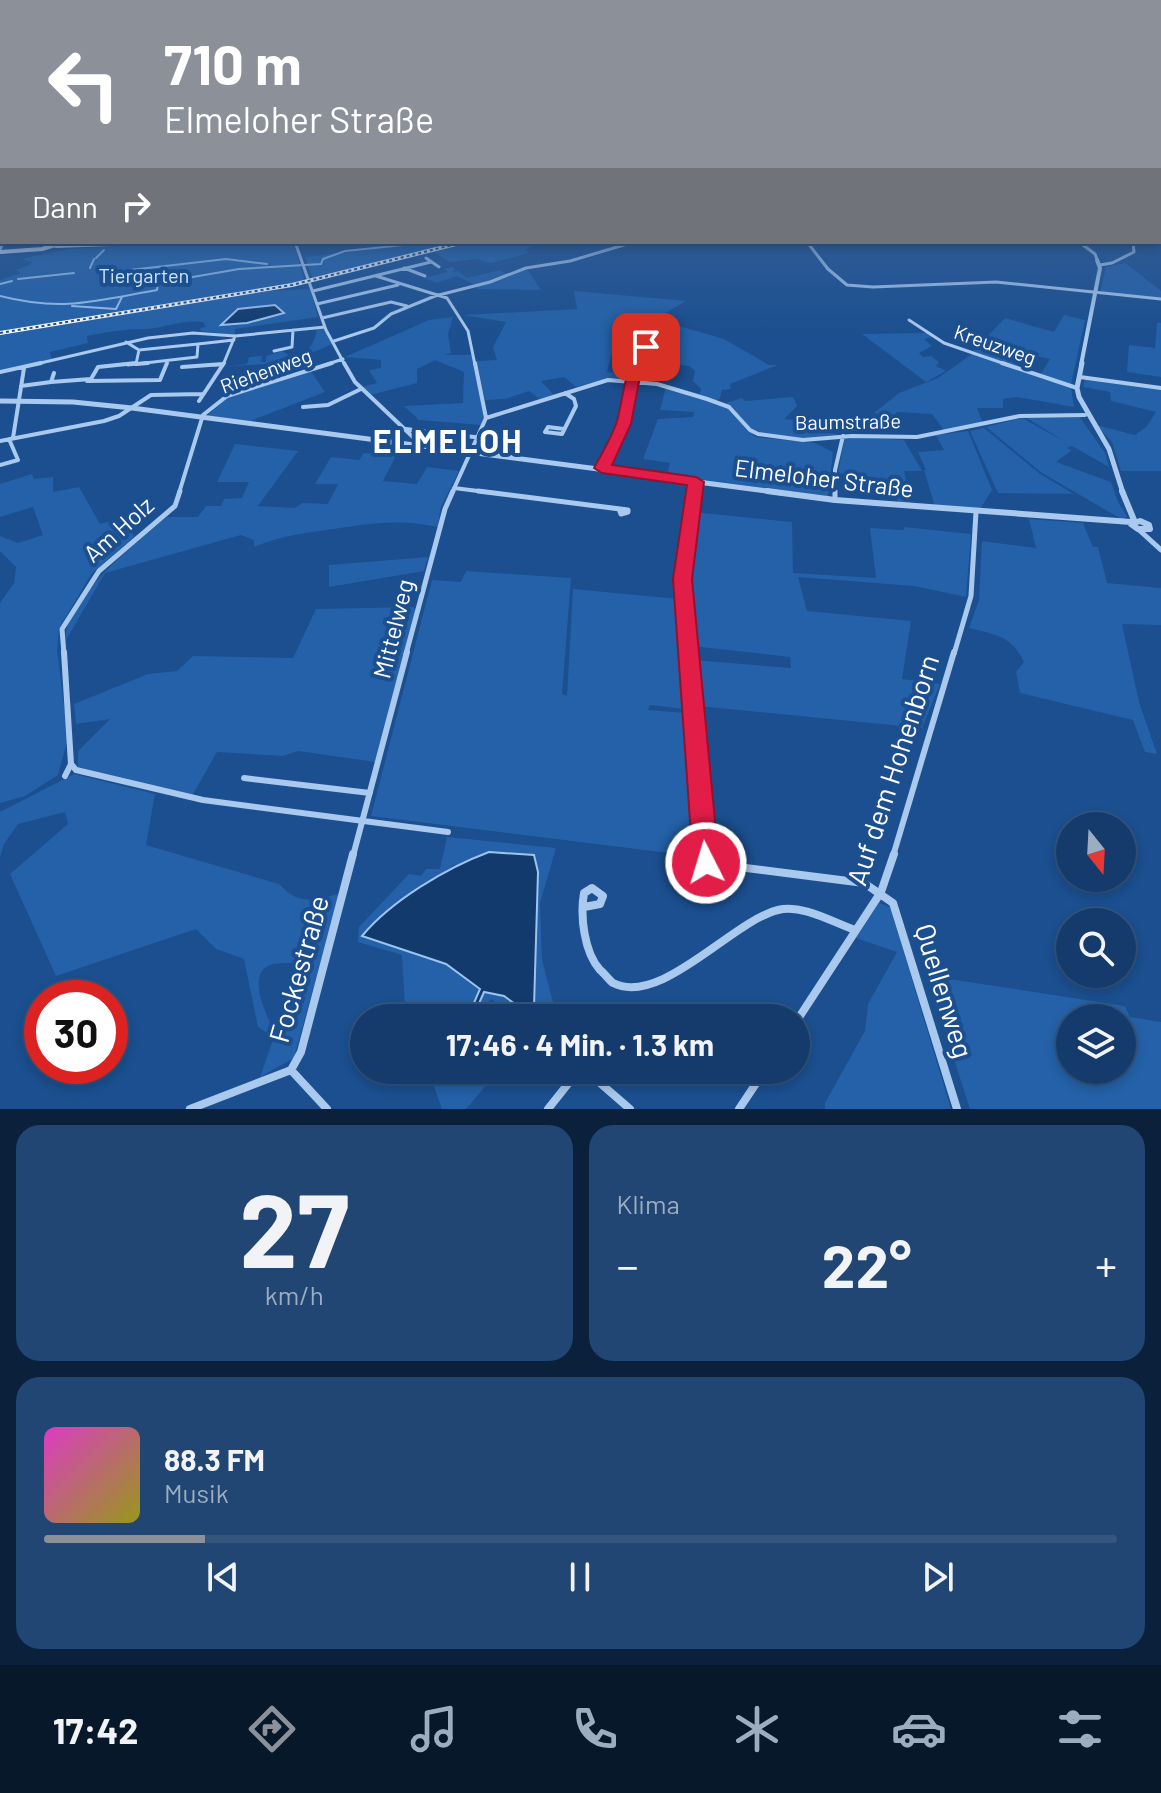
<!DOCTYPE html>
<html lang="de">
<meta charset="utf-8">
<style>
body{margin:0;font-family:Barlow,sans-serif;background:#214673;color:#f1f3f6;height:100vh;display:flex;flex-direction:column;font-size:30px;white-space:nowrap}
*{box-sizing:border-box;margin:0}
p{font-size:26px;color:#9dadc1}
.icon{flex:none;width:44px;height:44px;fill:none;stroke:currentColor;stroke-width:2;stroke-linecap:round;stroke-linejoin:round}
.map{position:relative;height:1109px;overflow:hidden}
.panel{display:flex;flex-direction:column;gap:16px;padding:16px;background:#0b203b;flex:1}
.panel>*{flex:none}
.banner{position:absolute;left:0px;top:0px;width:1162px;height:244px;box-shadow:0 4px 12px #0003,0 0 0 2px #33557e;background:#8c9099;color:#fff;overflow:hidden}
.needle{width:52px;rotate:162deg}
.tools{position:absolute;left:1056px;top:812px;display:grid;gap:16px}
.tools a{display:grid;place-items:center;width:80px;height:80px;border-radius:50%;background:#143b6b;box-shadow:0 4px 12px #0003,0 0 0 2px #33557e;font-size:40px}
.speed{position:absolute;left:24px;top:980px;display:flex;gap:16px;font-size:40px;font-weight:700;text-align:center}
.speed>*{display:grid;place-content:center;width:104px;height:104px;border-radius:50%;background:#143b6b;box-shadow:0 4px 12px #0003,0 0 0 2px #33557e;line-height:1}
.speed .limit{border:12px solid #d22;background:#fff;color:#111}
.pin{position:absolute;display:grid;place-items:center;width:68px;height:68px;color:#fff;margin:-34px;border-radius:16px;box-shadow:0 4px 12px #0006}
.me{position:absolute;width:88px;margin:-44px;rotate:355deg;stroke-linejoin:round;filter:drop-shadow(0 0 6px #0008)}
.turn{display:flex;align-items:center;gap:28px;height:168px;padding:0 32px;font-size:36px}
.turn .icon{width:104px;height:104px;stroke-width:2.5}
.turn b{display:block;font-size:56px;line-height:68px}
.then{display:flex;align-items:center;height:76px;padding:0 32px;background:#0003;gap:16px;font-size:30px}
.big{font-size:60px;font-weight:700;line-height:1.1}
.panel .card{flex:1;display:flex;flex-direction:column;justify-content:center;gap:12px;min-width:0;padding:0 28px;border-radius:24px;background:#214673}
.panel .dial{align-items:center;gap:0}
.dial b{font-size:104px;line-height:1}
.song{display:flex;align-items:center;gap:24px}
.cover{width:96px;height:96px;border-radius:12px;background:linear-gradient(135deg,hsl(310 70% 55%),hsl(60 70% 35%))}
.played{height:8px;border-radius:4px;background:linear-gradient(90deg,#8c9099 15%,#33557e 15%)}
.keys{display:flex;justify-content:space-around;direction:ltr}
.heat{display:flex;justify-content:space-between;align-items:center;font-size:44px;direction:ltr}
.panel .tiles{flex:1;display:grid;gap:16px;grid-template-columns:1fr 1fr}
.card:last-child{grid-column:span 2}
.trip{position:absolute;left:350px;top:1004px;width:460px;height:80px;border-radius:40px;background:#143b6b;box-shadow:0 4px 12px #0003,0 0 0 2px #33557e;font-weight:700;line-height:80px;text-align:center}
.tab-bar{display:flex;height:128px;justify-content:space-around;align-items:center;background:#08182b;color:#9dadc1}
.tab-bar .icon{width:56px;height:56px}
.tab-bar .active{color:#8c9099}
.tab-bar b{font-size:36px;color:#f1f3f6}
.map>svg:first-child{display:block}
</style>
<div class="map">
<svg width="1161" height="1109" viewBox="0 0 1161 1109">
<rect width="100%" height="100%" fill="#1b4f8f"/>
<path fill="#2461a8" fill-rule="evenodd" d="M184,242H293L305,282L0,332V280L21,273L16,270L30,265L32,262L21,259L68,249Z
M432,242H541L524,250L529,253L491,263L476,259L449,262L435,252L313,282L361,269L313,280L305,257Z
M1125,263L1161,291V298L1100,293L1106,267Z
M452,267L456,269L452,272L458,271L467,278L500,270L507,275L527,269L541,290L478,289L475,285L457,276L437,283L424,278L448,272L444,269Z
M310,289L318,317L235,329V335L201,331L200,328L206,327L203,322C182,319 166,328 145,329C126,329 107,332 87,336L88,343L50,352L52,361L0,371V334L267,291ZM275,305L284,313L248,323L221,325L237,309Z
M574,291L686,301L653,320L645,347L614,345L607,372L633,373L632,379H607L576,387L564,377L541,381L554,395L540,399L529,391L505,399L485,400L477,361L497,360L493,347L506,322L463,315L577,309Z
M1064,315L1085,320L1071,385L1041,374L1050,359L1025,354L1017,367L973,351L1005,318L1054,332Z
M453,317L448,334L451,353L444,355H471L476,366L484,418L481,425L419,420L404,406L463,403L464,372L435,360L417,369V383L370,395L361,387L377,383L369,370L381,368V360L345,357L429,320Z
M662,321L724,339L769,365H778L730,384L731,389L722,390L720,398L714,402L730,408L755,437L815,443L833,452L828,496L667,475L670,463L643,459L658,419L693,417L694,412L660,410L666,387L643,382L646,379L700,394L701,389L693,381L695,371L689,366L675,364L668,369L638,367Z
M1157,323H1161V377L1127,372L1129,345L1155,348Z
M323,328L332,344L282,366L277,363L223,367L247,364L249,357L262,356L261,362H266V356L282,351L292,357C308,352 314,346 317,329Z
M927,333L932,337L924,339L932,346L919,353L923,357L931,356L939,362L936,366L946,371L926,382L862,334Z
M972,354L1071,387L1074,407L1017,397L1003,399V408H977L983,423L944,430L932,414L897,412L894,418L874,413L899,393L938,378Z
M310,370L325,392L250,421L207,416L227,398Z
M1085,379L1161,389V471H1121L1112,442L1096,425L1135,435L1147,426L1156,412L1111,401L1110,392L1083,387Z
M793,397L797,406L784,419L795,420L806,431L816,428L838,435C823,443 767,440 752,430C742,424 735,411 726,403L742,398L745,401Z
M1079,416L1105,453L1109,467L1072,446L1067,448L1072,450L1056,462L1111,482L1118,502L1127,516L1123,520L1042,473L986,427L1022,418L1066,442L1025,417Z
M984,428L1040,474L1074,494L998,493L970,431Z
M968,431L992,490L980,509L935,507L924,470H926L918,452L944,450L936,435Z
M871,438L904,440L922,471H904L911,505L898,504L895,488L865,486L838,472L845,439Z
M235,444L298,451L258,506L295,508L302,503L328,504L338,484H315L331,457L359,460L364,453L396,456L383,481L417,484L427,467L459,471L440,509L438,527C395,518 368,524 326,530C299,534 281,536 254,547V540L241,535L105,573L66,640C62,601 139,540 167,517H198L206,506H221L224,499L242,498L249,482H217Z
M32,474L34,479L53,477V492L79,487L100,524L130,516L135,521L131,527L134,537L92,573L59,628L57,650L68,738L58,775L25,796L0,803V603L14,583L16,567L0,551V536L18,543L43,535L33,507L0,517V484Z
M693,512L792,522L793,573L876,578L870,528L904,530V527L971,534L966,597L914,586L798,577L807,611L911,621L902,679L940,684L922,728L698,706L692,660L791,668L790,657L692,646L685,568Z
M1029,519L1083,523L1093,547H1098L1107,583L1161,588V625L1122,624L1139,702L1157,754L1145,752L1133,720L1020,693L1016,672L1024,662C1011,635 996,635 969,628L979,600L982,541L1036,548Z
M428,557L424,571L329,587V565Z
M466,571L571,578L562,694L567,696L573,589L679,599L685,662L684,709L650,705L648,710L685,713L688,718L701,857L371,816L432,580L461,582Z
M414,607L416,609L375,762L298,751L283,756L217,752L192,796L78,769V751L110,719L76,724L74,704L148,674L177,671L193,656L293,658L316,609Z
M74,774L155,794L146,845L279,884C300,906 312,900 339,894L294,1058L260,1077L274,1037L258,1027L244,959L216,949L196,929L56,976L10,874L68,824L65,812L18,824L4,844L0,858V812ZM305,962L307,968L289,1017L272,1026C264,1011 246,970 273,964C283,962 295,964 305,962Z
M447,837L556,848L540,903L542,960L554,1006L544,1018H508L492,999L477,1011L440,1008L423,1018H409L405,1007L402,955L358,942L359,927L409,874L421,876L426,869H440ZM454,865L538,872L534,1007L527,1012L504,996L483,992L472,1009L480,989L446,964L362,936L373,923Z
M879,903L890,907L951,1109H825V1103L865,1031L868,1004L897,952L856,938Z
M930,976L1125,1006L1130,1017L1161,1022V1109H970L930,985ZM1070,1018H1122V1070H1070Z
M428,1070H466L476,1073L480,1070H499L466,1109H442Z"/>
<path fill="#123a6d" stroke="#9cc4f0" stroke-width="2" d="M275,305L284,313L247,323L221,325L238,309Z
M489,852L534,855L538,872L534,1007L526,1012L504,996L484,992L477,1008L467,1009L474,1003L480,989L446,964L362,936C391,901 446,868 489,852Z"/>
<g fill="none" stroke-linecap="round" stroke-linejoin="round">
<path stroke="#9cc4f0" stroke-width="2" d="M96,258L104,250
M90,268L94,259
M113,272L226,259L267,264
M18,279L74,273
M0,284L12,281
M0,296C63,312 95,301 157,290L158,283L239,269L321,264L323,259L345,251L433,242
M72,306L116,309L122,297"/>
<path stroke="#a9c9ee" stroke-width="3" d="M295,242L326,330L345,365
M807,242L828,269L847,285L873,287L996,282L1161,299
M296,244L323,242
M0,249L4,242
M426,258L439,267
M1100,265L1112,263L1134,252L1133,242
M404,268L425,276
M376,276L447,298L468,331L475,365
M313,291L431,262
M317,304L398,285
M322,318L391,302L407,306
M909,320L944,343L1008,365
M334,341L374,328L391,314L435,296L490,282L526,268L570,261L634,242
M126,342L139,350L136,364L128,365
M198,344L234,340
M274,351L292,347L293,330
M136,364L197,357L198,344L139,350
M32,365L148,338L193,333L235,336L325,327
M214,365L223,364
M223,365L235,336
M325,365L343,359
M638,365L646,347"/>
<path stroke="#a9c9ee" stroke-width="4" d="M344,363L355,382L415,439L414,444
M1002,363L1077,388
M136,364L148,363
M182,367L223,364
M0,372L41,363
M1080,377L1161,388
M87,381L160,380L167,363
M51,382L91,379L98,367L136,363
M21,386L51,382L54,373
M199,401L224,363
M303,407L328,405L361,389
M486,418L608,380L657,384L707,399L729,407L750,430L758,434L803,440L852,436L917,437L1020,416L1085,415
M406,429L436,433
M564,429L548,427L545,432L562,434L576,406L574,399L565,393
M454,435L516,441
M13,438L24,368
M0,441L104,421L119,416L151,395L203,394
M0,465L18,460L9,439
M602,468L623,424L639,363
M454,488L494,493
M179,493L203,415L227,396L332,363
M452,493L486,418L475,363
M694,493L696,482
M835,493V470L843,436"/>
<path stroke="#a9c9ee" stroke-width="5" d="M478,491L628,510V512L621,514L619,509
M835,491V500
M1138,529L1161,550
M64,654L62,629L99,571L175,506L180,491
M406,654L445,509L453,491
M688,654L682,579L695,491
M954,654L971,596L976,512"/>
<path stroke="#a9c9ee" stroke-width="6" d="M64,652L71,764L65,776
M688,652L705,856
M71,764L76,770L203,800L448,832
M244,778L370,793
M353,856L407,652
M893,856L954,652"/>
<path stroke="#a9c9ee" stroke-width="8" d="M705,854L706,863L864,883L893,903L957,1109
M584,907L600,904L603,896L592,888L584,893C580,916 584,952 600,970C604,973 609,980 613,983C661,1007 732,921 778,910C803,904 832,922 855,930
M796,1022L881,892L894,854
M291,1070L327,1109
M585,1070L630,1109
M190,1109L291,1070L301,1052L353,854
M548,1109L579,1070
M739,1109L765,1070"/>
<path stroke="#a9c9ee" stroke-width="3" d="M1079,242L1095,254L1098,262"/>
<path stroke="#a9c9ee" stroke-width="4" d="M1081,365L1100,268L1097,260"/>
<path stroke="#a9c9ee" stroke-width="5" d="M1082,363L1077,388L1079,397L1109,449L1123,493
M0,401L73,402L132,408L782,493"/>
<path stroke="#a9c9ee" stroke-width="6" d="M767,491L835,500L1131,522
M1122,491L1134,520
M1140,521L1149,525L1150,529H1138L1131,524Z"/>
<path stroke="#d6e6fa" stroke-width="4" d="M56,246L168,242
M0,252L42,249L65,242"/>
<defs>
<path id="rail" d="M0,333L292,285L464,242"/>
</defs>
<use href="#rail" stroke="#fff" stroke-width="4"/>
<use href="#rail" stroke="#1b4f8f" stroke-width="2" stroke-dasharray="3" stroke-linecap="butt"/>
</g>
<linearGradient id="sky" x2="0" y2="1"><stop stop-color="#0f2b4f"/><stop offset="0.54" stop-color="#39639b"/><stop offset="1" stop-color="#39639b" stop-opacity="0"/></linearGradient>
<rect width="1161" height="335" fill="url(#sky)"/>
<path fill="#e11d48" stroke="#92132f" stroke-width="2" d="M646,343L652,347L641,371L631,424L612,465L696,477L704,482L692,579L719,863L715,871L706,875L697,871L693,863L673,579L687,485L602,473L594,468C602,453 612,437 617,421C623,401 626,353 646,343Z"/>
<g text-anchor="middle" stroke-width="8" stroke-linejoin="round" paint-order="stroke">
<g font-size="20" fill="#cfe3fa" stroke="#1b4f8f">
<text x="144" y="283">Tiergarten</text>
</g>
<g font-size="20" fill="#fff" stroke="#1b4f8f">
<text transform="translate(995 345) rotate(19)" y="7">Kreuzweg</text>
<text transform="translate(266 371) rotate(-20)" y="7">Riehenweg</text>
<text transform="translate(848 422) rotate(-1)" y="7">Baumstraße</text>
</g>
<g font-size="24" fill="#fff" stroke="#1b4f8f">
<text transform="translate(824 479) rotate(7)" y="8">Elmeloher Straße</text>
<text transform="translate(119 530) rotate(-42)" y="8">Am Holz</text>
<text transform="translate(394 629) rotate(-76)" y="8">Mittelweg</text>
</g>
<g font-size="28" fill="#fff" stroke="#1b4f8f">
<text transform="translate(893 770) rotate(-72)" y="10">Auf dem Hohenborn</text>
<text transform="translate(299 969) rotate(-74)" y="10">Fockestraße</text>
<text transform="translate(944 991) rotate(73)" y="10">Quellenweg</text>
</g>
<g font-size="32" font-weight="bold" letter-spacing="2" fill="#fff" stroke="#1b4f8f">
<text x="448" y="453">ELMELOH</text>
</g>
</g>
</svg>
<div class="tools">
<a><svg class="needle" viewBox="-14 -14 28 28"><path d="M0-13l5 13h-10z" fill="#e53935"/><path d="M0 13l5-13h-10z" fill="#9dadc1"/></svg></a>
<a><svg class="icon" aria-label="search" viewBox="0 0 24 24"><circle cx="10" cy="10" r="6"/><path d="M15 15l6 6"/></svg></a>
<a><svg class="icon" aria-label="layers" viewBox="0 0 24 24"><path d="M12 4l9 5-9 5-9-5zM3 14l9 5 9-5"/></svg></a>
</div>
<div class="speed"><div class="limit">30</div></div>
<div class="pin" style="left:646px;top:347px;background:#d93025"><svg class="icon" aria-label="arrive" viewBox="0 0 24 24"><path d="M6 21V4h12l-3 4 3 4H6"/></svg></div>
<svg class="me" style="left:706px;top:863px" viewBox="-20 -20 40 40"><circle r="17" fill="#e11d48" stroke="#fff" stroke-width="3"/><path d="M0-11L8 9 0 5-8 9z" fill="#fff"/></svg>
<div class="trip">17:46 · 4 Min. · 1.3 km</div>
<div class="banner">
<div class="turn"><svg class="icon" aria-label="left" viewBox="0 0 24 24"><path d="M17 20v-9H6M10 6l-5 5 5 5"/></svg><div><b>710 m</b>Elmeloher Straße</div></div>
<div class="then">Dann<svg class="icon" aria-label="right" viewBox="0 0 24 24"><path d="M7 20v-9h11M14 6l5 5-5 5"/></svg></div>
</div>
</div>
<section class="panel">
<div class="tiles">
<div class="card dial"><b>27</b><p>km/h</p></div>
<div class="card"><p>Klima</p>
<div class="heat"><a>−</a><b class="big">22°</b><a>+</a></div>
</div>
<div class="card">
<div class="song"><i class="cover"></i><div><b>88.3 FM</b><p>Musik</p></div></div>
<div class="played"></div>
<div class="keys"><svg class="icon" aria-label="previous" viewBox="0 0 24 24"><path d="M18 5L8 12l10 7zM5 5v14"/></svg><svg class="icon" aria-label="pause" viewBox="0 0 24 24"><path d="M8 5v14M16 5v14"/></svg><svg class="icon" aria-label="next" viewBox="0 0 24 24"><path d="M6 5l10 7-10 7zM19 5v14"/></svg></div>
</div>
</div>
</section>
<nav class="tab-bar">
<b>17:42</b>
<svg class="icon active" aria-label="directions" viewBox="0 0 24 24"><path d="M12 3l9 9-9 9-9-9zM9 14v-3h6M13 9l2 2-2 2"/></svg>
<svg class="icon" aria-label="music" viewBox="0 0 24 24"><path d="M9 18V5l10-2v13"/><circle cx="6" cy="18" r="3"/><circle cx="16" cy="16" r="3"/></svg>
<svg class="icon" aria-label="phone" viewBox="0 0 24 24"><path d="M5 4h4l2 5-3 2q2 4 5 5l2-3 5 2v4C11 20 4 13 5 4z"/></svg>
<svg class="icon" aria-label="climate" viewBox="0 0 24 24"><path d="M12 3v18M4 7l16 10M4 17L20 7"/></svg>
<svg class="icon" aria-label="car" viewBox="0 0 24 24"><path d="M5 17H2v-5l4-1 3-4h7l3 4 3 1v5h-3M9 17h6M6 11h13"/><circle cx="7" cy="17" r="2"/><circle cx="17" cy="17" r="2"/></svg>
<svg class="icon" aria-label="filters" viewBox="0 0 24 24"><path d="M4 7h16M4 17h16"/><circle cx="9" cy="7" r="2"/><circle cx="15" cy="17" r="2"/></svg>
</nav>
